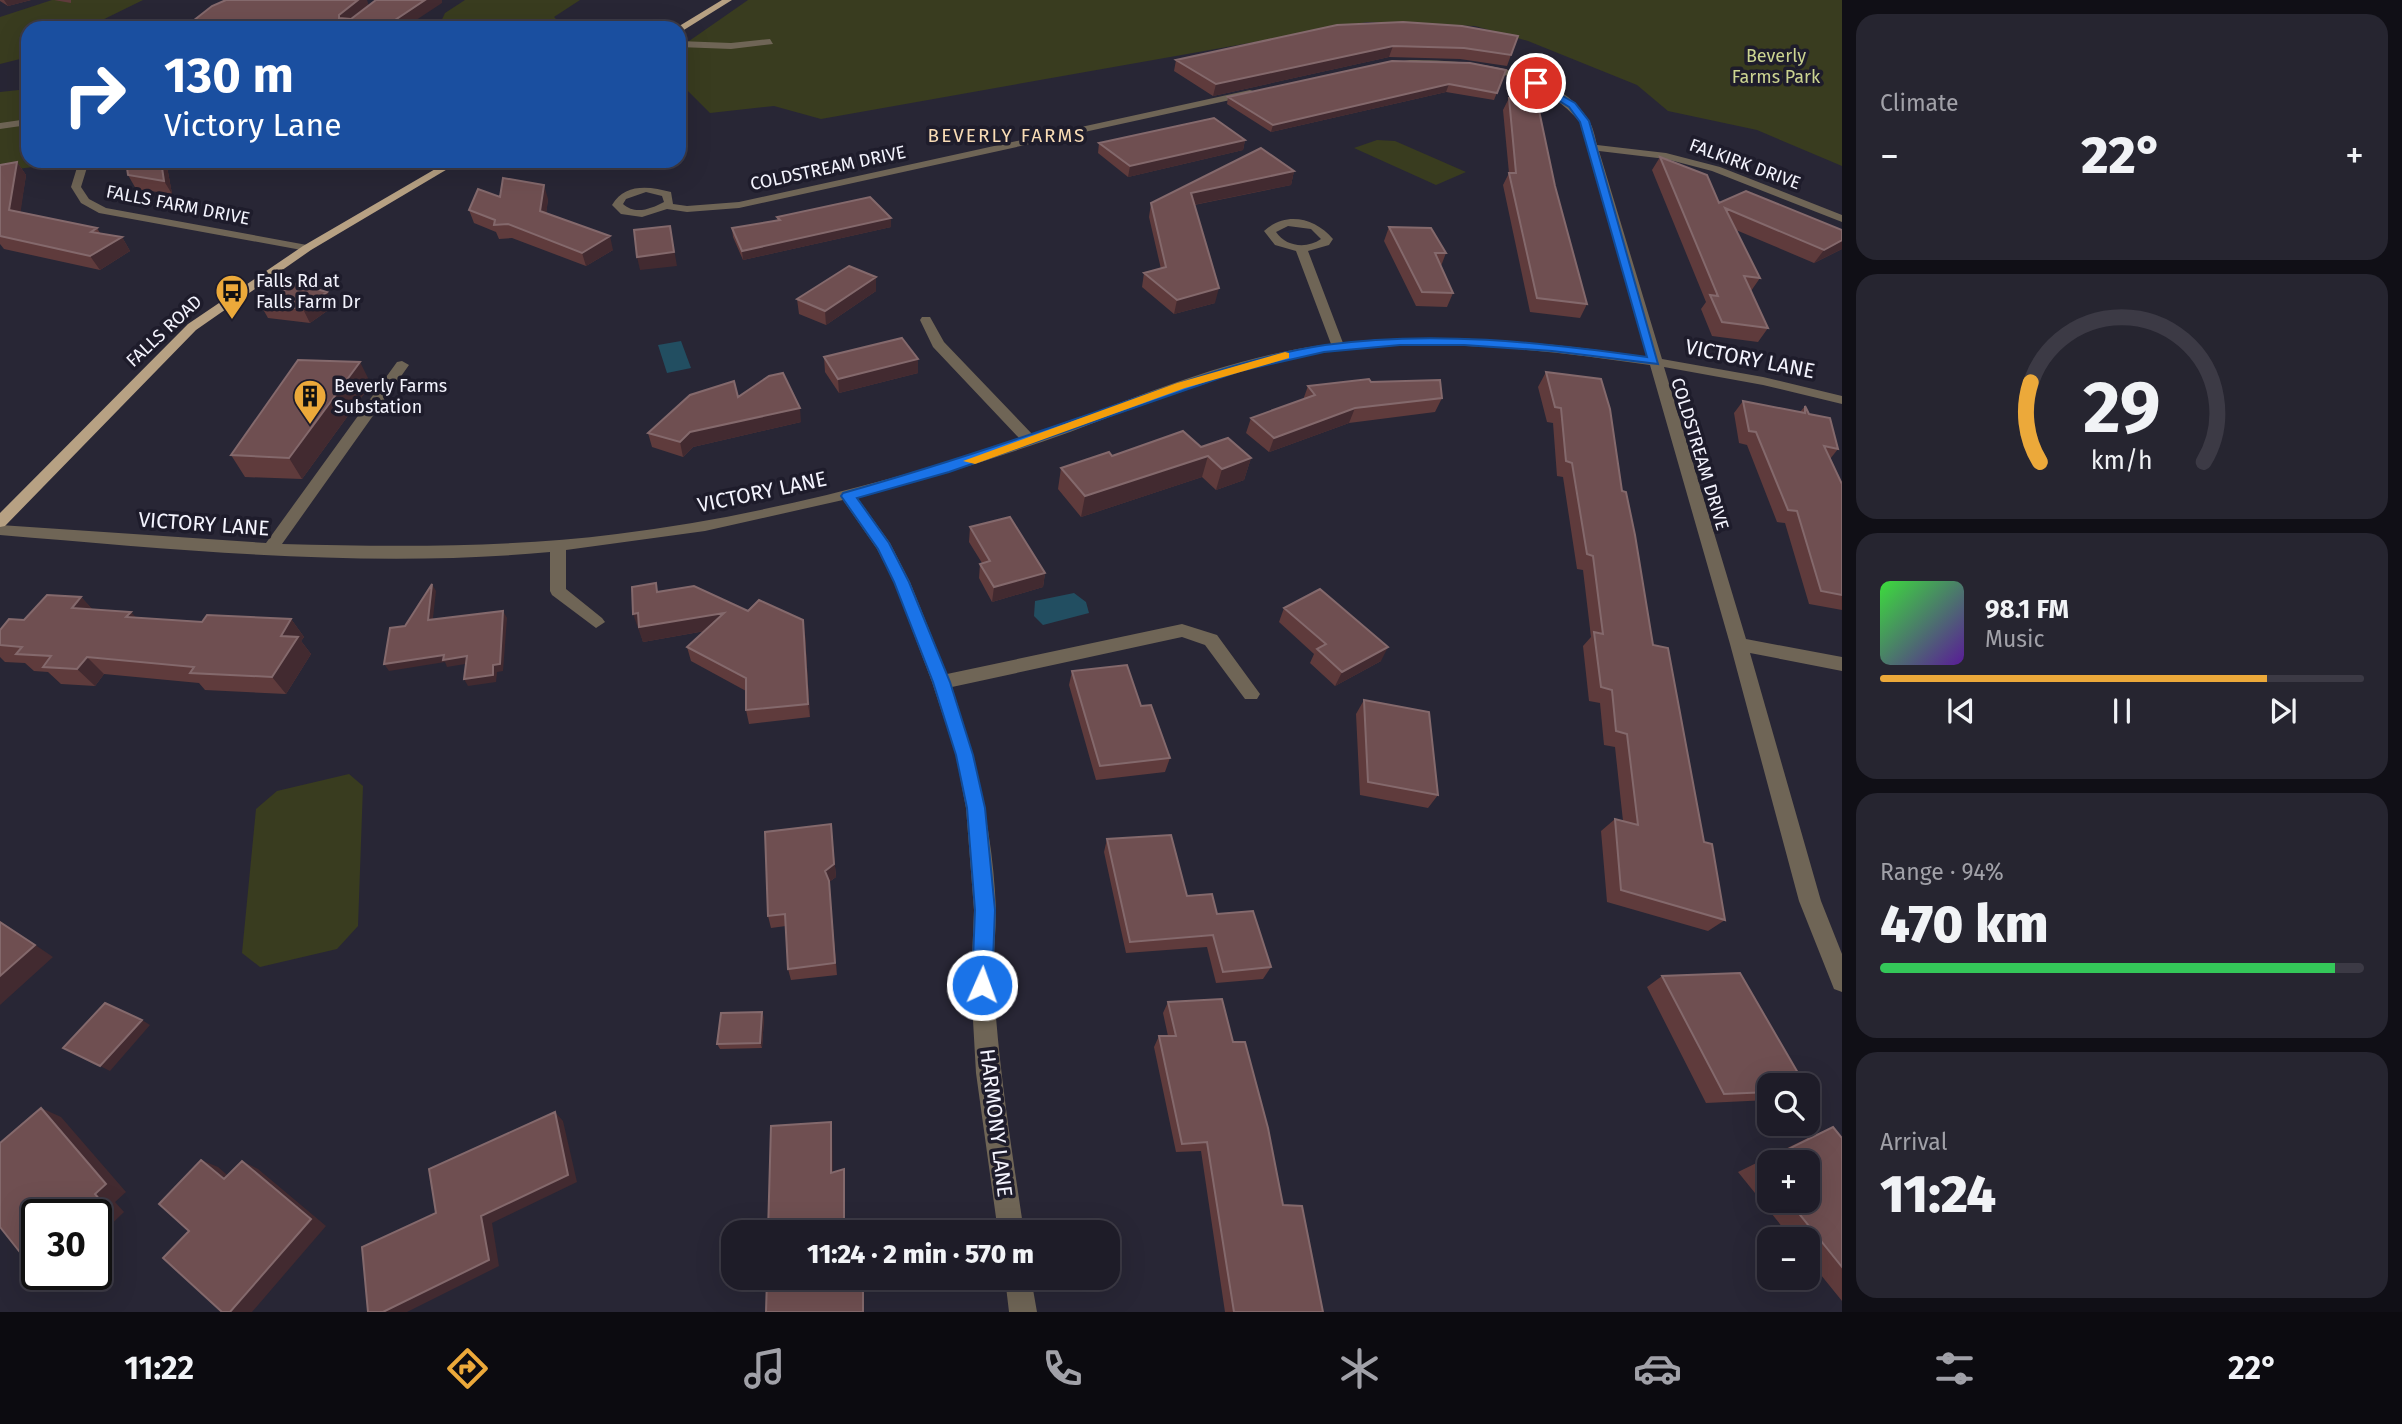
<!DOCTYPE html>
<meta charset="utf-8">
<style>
body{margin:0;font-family:"Fira Sans",sans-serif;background:#262530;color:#f1f3f6;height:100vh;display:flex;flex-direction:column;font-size:26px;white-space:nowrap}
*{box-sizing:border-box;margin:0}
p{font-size:23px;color:#a1a1a8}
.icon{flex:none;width:38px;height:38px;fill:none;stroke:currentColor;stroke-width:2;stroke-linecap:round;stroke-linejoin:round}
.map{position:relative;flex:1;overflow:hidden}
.sheet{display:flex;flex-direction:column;gap:14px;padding:14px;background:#100f16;width:560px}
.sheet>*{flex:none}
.hud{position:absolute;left:21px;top:21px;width:665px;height:147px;border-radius:21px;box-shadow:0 7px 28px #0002,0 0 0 2px #3c3a45;background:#1a4fa0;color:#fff;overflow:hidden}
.tools{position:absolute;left:1757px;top:1073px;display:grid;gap:14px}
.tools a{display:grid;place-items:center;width:63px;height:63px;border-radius:14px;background:#1e1c28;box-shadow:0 7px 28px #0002,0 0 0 2px #3c3a45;font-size:35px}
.speed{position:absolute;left:21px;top:1199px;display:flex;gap:14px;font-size:35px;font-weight:700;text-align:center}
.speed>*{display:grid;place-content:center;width:91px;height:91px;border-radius:50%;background:#1e1c28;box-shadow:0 7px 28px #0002,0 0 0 2px #3c3a45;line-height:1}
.speed .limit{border:4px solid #111;border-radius:10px;background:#fff;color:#111}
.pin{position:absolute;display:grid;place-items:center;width:60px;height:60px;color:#fff;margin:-30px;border:4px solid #fff;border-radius:50%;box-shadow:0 2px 7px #0007}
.me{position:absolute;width:77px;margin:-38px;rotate:2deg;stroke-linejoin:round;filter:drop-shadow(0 0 5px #0008)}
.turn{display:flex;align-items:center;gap:24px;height:147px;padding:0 28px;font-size:32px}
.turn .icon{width:91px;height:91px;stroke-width:2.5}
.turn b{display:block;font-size:49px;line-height:60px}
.big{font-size:52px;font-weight:800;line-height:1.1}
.sheet .tile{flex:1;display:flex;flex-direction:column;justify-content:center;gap:10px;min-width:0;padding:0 24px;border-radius:21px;background:#262530}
.sheet .dial{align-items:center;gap:0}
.dial svg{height:182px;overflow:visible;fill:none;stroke:#3c3a45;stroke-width:7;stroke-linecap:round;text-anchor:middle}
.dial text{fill:#f1f3f6;stroke:none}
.song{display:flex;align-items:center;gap:21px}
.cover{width:84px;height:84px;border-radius:10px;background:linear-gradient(135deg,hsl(120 70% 55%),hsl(270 70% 35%))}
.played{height:7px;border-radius:4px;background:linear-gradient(90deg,#eca93a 80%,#3c3a45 80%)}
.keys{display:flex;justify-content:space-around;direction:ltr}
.heat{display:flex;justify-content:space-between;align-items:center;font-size:38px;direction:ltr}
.charge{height:10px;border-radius:5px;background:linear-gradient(90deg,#34c759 94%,#3c3a45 0)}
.trip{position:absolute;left:721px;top:1220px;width:399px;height:70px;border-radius:21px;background:#1e1c28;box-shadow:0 7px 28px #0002,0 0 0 2px #3c3a45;font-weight:800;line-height:70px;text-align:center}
.tab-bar{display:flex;height:112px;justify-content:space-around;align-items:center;background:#0c0b10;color:#a1a1a8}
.tab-bar .icon{width:49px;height:49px}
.tab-bar .current{color:#eca93a}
.tab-bar b{font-size:32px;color:#f1f3f6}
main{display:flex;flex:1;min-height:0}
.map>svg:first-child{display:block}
</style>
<main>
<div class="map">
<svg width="1842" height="1312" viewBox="0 0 1842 1312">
<rect width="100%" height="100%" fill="#282635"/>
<path fill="#393c1f" d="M52,0H143L86,28H28V57L0,64V17Z
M465,0H580L554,17L565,28H438L445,13Z
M748,0H1842V166L1757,130L1668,111L1637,85L1528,41L1475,26L1367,22L821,119L774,106L710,113L688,91L679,92V48Z
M28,89V161H52L50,165L0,171V92Z
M1377,140L1395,141L1466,172L1436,185L1354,148Z
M349,774L363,786L358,926L337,949L260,967L242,953L256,809L277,791Z"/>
<path fill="#224e61" d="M681,341L691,368L667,373L658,345Z
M1074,593L1086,602L1089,613L1043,625L1034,616L1035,601Z"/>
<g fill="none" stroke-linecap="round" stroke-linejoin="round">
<path fill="#6f6556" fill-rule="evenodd" d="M239,0H250L185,28H174Z
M770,39L773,44L731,49L679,47V41L731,43Z
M1410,60C1467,60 1555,67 1588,119C1593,126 1595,137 1597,145L1666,153L1720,167L1842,215V222L1712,171L1666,159L1599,151L1662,359L1763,377L1842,396V404L1763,385L1664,367L1746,639L1842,657V671L1750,653L1821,901L1842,954V992L1834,989L1799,901L1730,644L1650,365C1529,347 1402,334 1281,360C1208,376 1139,406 1070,432C1000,457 929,479 857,497L890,543L910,582L947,674L1182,624L1217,635L1260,694L1257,699H1245L1205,645L1182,637L952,687C976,761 993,831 996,910C996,936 992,963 994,990C999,1071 1012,1151 1024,1232H998L976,1073L971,985L974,910L966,808L956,755L932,682L894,582L877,549L843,500L705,531L566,550V589L602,618L605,622L596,628L552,595L550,591V552C367,569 182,550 0,535V525L266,543L397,362L402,361L409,365L282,544C394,547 506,548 617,534C754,517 889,482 1020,439L933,347L920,320L922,317H930L944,342L1033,435C1130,401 1227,356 1331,344L1296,251L1275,245L1264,231C1286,211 1315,218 1333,239L1329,245L1308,251L1343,343C1445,332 1547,342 1648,357L1580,122C1533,67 1455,61 1387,67L1383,64ZM1288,226L1311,229L1321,239C1307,249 1286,247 1276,232Z
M1250,90L1253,91V95L739,208L687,212L667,209L642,217L621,214L612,205C625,183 649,186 671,192L673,204L687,206L739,202ZM646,192L662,196L664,202C651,209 635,215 623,204L626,199Z
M28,119V125L0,129V123Z
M79,161H89L81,187L89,199L106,208L307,245L313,248L307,251L99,213L81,203L71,187Z
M1005,1278H1031L1037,1312H1009Z"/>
<path fill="#b7a183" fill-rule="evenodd" d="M722,0H732L679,33V28H676Z
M449,161H461L311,250L196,330L5,526L0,527V513L188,324L303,246Z"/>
</g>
<path fill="#5f3b3c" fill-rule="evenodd" d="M0,0H31L8,6L0,1Z
M54,0H71V3Z
M1337,25L1511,55L1507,66L1460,59L1389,57L1213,96L1174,71L1176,60Z
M1506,70L1494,100L1446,92L1271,132L1227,104L1228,97Z
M1509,98L1555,186L1587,304L1580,318L1530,312L1503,185L1509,173L1503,110Z
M1245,140L1243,150L1128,177L1098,153L1099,143Z
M1660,157L1719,203L1842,230V249L1814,263L1736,230L1760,278L1751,291L1768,328L1758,342L1712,336L1701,309L1706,302L1652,170Z
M126,161H166L172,194L136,189L128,175Z
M17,162L26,175L20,212L97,228L100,233L122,237L130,251L100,270L4,249L0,244V165Z
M1294,171L1291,185L1194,205L1215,303L1174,314L1142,287L1144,273L1161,269L1149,217L1151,203Z
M500,197L548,199L546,213L613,250L586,266L512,238L499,239L496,232L474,223L469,210Z
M777,217L891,227L743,260L733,237L732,228L777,220Z
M1389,227L1446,253L1441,266L1453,293L1447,307L1416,306L1384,241Z
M876,277V291L826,325L799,314L797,299Z
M327,292L334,306L310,323L268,318L260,304Z
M824,357L918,359V373L839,393L825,372Z
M1546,372L1622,491L1653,645L1725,920L1708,931L1607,902L1601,831L1615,819L1623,821L1615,747L1604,745L1600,703L1589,701L1583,646L1591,637L1583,570L1577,569L1563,477L1557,476L1553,423L1547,422L1538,387Z
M1371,382L1442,398L1435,412L1349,423L1269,452L1246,433L1251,418L1303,400L1308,386Z
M371,384L302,479L245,477L231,455Z
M738,397L801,422L693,447L683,457L652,447L648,433Z
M1743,401L1800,412L1805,406L1809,414L1838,449L1830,459L1842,484V610L1809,604L1785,523L1777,522L1747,445L1739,443L1734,413Z
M1201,447L1251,458L1244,480L1216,490L1202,477L1081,517L1058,489L1061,468L1112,456Z
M970,527L1045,573L1043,587L992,602L979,578L980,564L982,563L969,542Z
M659,592L748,611L805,634L810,717L749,724L746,710V691L691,661L687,647L705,631L643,642L639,628H638Z
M81,597L92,609L137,618L202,622L291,619L304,637L301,641L311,654L286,694L205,690L199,683L104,674L95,686L61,684L48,672L34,671L25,663L5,662L0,657V630Z
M1284,608L1381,661L1335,686L1310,663L1314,654L1279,622Z
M1072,671L1170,758L1165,772L1096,780L1069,685Z
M1364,700L1438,795L1428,808L1360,795L1356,714Z
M831,824L836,877L829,882L837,975L791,980L788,969L786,926L771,928L768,916Z
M1107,839L1187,896L1217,914L1271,967L1263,979L1216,983L1207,947L1126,953L1104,852Z
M1662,976L1769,1085V1100L1706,1103L1647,987Z
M1168,1002L1233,1042L1283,1205L1323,1312H1225L1201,1151L1176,1152L1154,1047L1159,1036H1168L1163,1013Z
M764,1017L762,1048L720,1049L717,1044Z
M1833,1127L1842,1138V1301L1808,1259V1239H1792L1738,1172L1812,1136ZM1769,1162L1808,1200H1769Z"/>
<path fill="#422a30" d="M4,0H31L8,6Z
M358,0H367L369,6L343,28L339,18V15Z
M425,0H442V3L404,28H383Z
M1393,46L1389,57L1213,96L1216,84Z
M1449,84L1446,92L1271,132L1273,125Z
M1245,140L1243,150L1128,177L1130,166Z
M161,161H166L172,194L164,181Z
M17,162L26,175L19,223L9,210Z
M1294,171L1291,185L1188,206L1191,193Z
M544,185L548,199L545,225L540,211Z
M891,218V227L743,260L742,251Z
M670,226L677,266L640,270L637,257Z
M610,236L613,250L586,266L582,253Z
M122,237L130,251L100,270L90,256Z
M1842,240V249L1814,263L1824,250Z
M876,277V291L826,325L825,311Z
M1219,288L1215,303L1174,314L1177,300Z
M327,292L334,306L310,323L303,309Z
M918,359V373L839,393L838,379Z
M360,362L371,384L302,479L289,458Z
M800,408L801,422L693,447L683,457L680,442L690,432Z
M1355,408L1349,423L1269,452L1274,438Z
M1208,456L1202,477L1081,517L1085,496Z
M1251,458L1244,480L1216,490L1222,469Z
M1045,573L1043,587L992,602L994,587Z
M432,584L436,591L432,627L428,620Z
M81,597L97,614L72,608Z
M503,611L507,618L503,671L497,672L496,682L468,686L464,679Z
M131,612L147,629L126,617Z
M638,613H724L727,627L643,642L633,614Z
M291,619L304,637L301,641L311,654L286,694L272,677L281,636Z
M803,620L805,634L810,717L808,704Z
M1388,647L1381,661L1335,686L1342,672Z
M444,655L467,656L471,663L447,667L445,662L389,671L384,664Z
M87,657L104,674L95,686L77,669Z
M831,824L836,877L829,882L837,975L825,871Z
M0,921L53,957L0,1005Z
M762,1012L764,1017L762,1048L760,1043Z
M142,1020L150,1025L110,1071L100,1066Z
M41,1108L61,1117L126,1192L115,1202L124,1212L96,1239V1214H94L95,1194Z
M555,1112L563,1121L577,1182L492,1223L499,1266L407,1312H383L481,1216Z
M831,1122L832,1126L833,1177L831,1173Z
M201,1160L218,1167L241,1187L224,1179Z
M242,1161L258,1169L326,1226L252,1312H230Z
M844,1169L845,1173V1232H844Z"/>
<path fill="#6f4f51" stroke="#84696c" stroke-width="2" d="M226,0H358L339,15V18L351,19L376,0H425L383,28H184L212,6Z
M1403,22L1462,26L1518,36L1511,55L1464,48L1393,46L1216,84L1176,60L1337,25Z
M1392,61L1470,63L1506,70L1497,93L1449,84L1273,125L1228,97Z
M1509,98L1537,101L1555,186L1587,304L1537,298L1509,173H1516Z
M1214,118L1245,140L1130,166L1099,143Z
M1261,148L1294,171L1191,193L1219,288L1177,300L1144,273L1166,267L1151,203Z
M1660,157L1707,175L1719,203L1746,191L1842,230V240L1824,250L1725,208L1760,278L1744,276L1768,328L1722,322L1710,295L1718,296Z
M126,161H161L164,181L128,175Z
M17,162L9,210L97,228L91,232L122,237L90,256L0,236V165Z
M503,178L544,185L540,211L610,236L582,253L508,224L494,225L495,220L469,210L478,189L500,197Z
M870,197L891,218L742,251L732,228L780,220L777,217Z
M670,226L674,252L637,257L634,230Z
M1389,227L1431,228L1446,253H1435L1453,293L1422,292Z
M849,266L876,277L825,311L797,299Z
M297,283L327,292L303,309L260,304Z
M902,338L918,359L838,379L824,357Z
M298,360L360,362L289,458L231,455Z
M1546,372L1601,379L1610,409L1622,491L1626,492L1635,535L1653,645L1668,648L1704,842L1712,844L1725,920L1621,890L1615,819L1638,825L1627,734L1616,731L1612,690L1601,687L1594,632L1603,634L1593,556L1587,554L1572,463L1566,461L1561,408L1555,407Z
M783,373L800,408L690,432L680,442L648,433L690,395L734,381L738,397L769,376Z
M1369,379L1371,382L1440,380L1442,398L1355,408L1274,438L1251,418L1315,395L1308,386Z
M1743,401L1805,413V406L1809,414L1830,418L1838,449L1824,446L1842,484V595L1821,591L1797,511L1788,510L1756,432L1749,431Z
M1183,431L1201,447L1228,438L1251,458L1222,469L1208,456L1085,496L1061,468L1109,452L1112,456Z
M1010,517L1045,573L994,587L980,564L990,561L970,527Z
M656,583L657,592L694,586L748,611L759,600L803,620L808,704L746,710V678L687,647L724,613L639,627L638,613L633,614L632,587Z
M432,584L428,620L503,611L500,664L493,665V675L464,679L467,656L443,660L444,655L384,664L390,628L405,626Z
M1320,589L1388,647L1342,672L1317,649L1326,644L1284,608Z
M47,595L81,597L72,608L131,612L126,617L202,622L207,615L291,619L281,636L298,637L272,677L190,673L194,667L87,657L77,669L43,667L51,656L16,654L22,647L0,645V630L9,619L24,620Z
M1127,665L1141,706L1151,705L1170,758L1100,766L1072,671Z
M1364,700L1429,712L1438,795L1368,782Z
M831,824L834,864L825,871L829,881L835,963L788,969L785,914L768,916L765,832Z
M1171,835L1187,896L1212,894L1217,914L1253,911L1271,967L1223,972L1213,935L1130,942L1107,839Z
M0,922L35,945L0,976Z
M1740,973L1805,1085H1769V1092L1724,1094L1662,976Z
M1222,999L1233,1042H1245L1268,1128L1283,1205L1302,1206L1323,1312H1234L1207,1142L1182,1144L1159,1036H1176L1168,1002Z
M105,1003L142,1020L100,1066L63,1048Z
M762,1012L760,1043L717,1044L721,1013Z
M41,1108L106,1184L95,1194L104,1205L94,1214H37V1268L34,1270L0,1227V1143Z
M555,1112L568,1175L481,1216L489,1260L383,1312H368L362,1247L436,1213L429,1169Z
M831,1122V1173L844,1169V1232H768L771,1126Z
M1833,1127L1842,1138V1267L1788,1200H1808V1162H1769V1178L1758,1164Z
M201,1160L224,1179L242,1161L311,1219L230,1312H222L163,1258L189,1231L159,1204Z
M767,1278H863V1312H766Z"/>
<path fill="#1a73e8" stroke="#114b97" stroke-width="2" d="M1536,81L1575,103L1589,121L1658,364L1552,351L1464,345H1400L1324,352L1240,371L949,472L857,498L889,543L909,582L950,682L973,755L985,808L995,910L992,985L989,992L982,995L975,992L972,985L975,910L967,808L956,755L933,682L894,582L878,549L841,496L843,493C935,467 1025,437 1116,405C1184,382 1253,356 1325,345C1432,330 1540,342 1647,357L1580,122L1569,107L1533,85Z"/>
<path fill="#f59e0b" d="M1285,352L1289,353V358L1185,388L975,464L963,461L1177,383Z"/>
<defs>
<symbol id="bus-pin" viewBox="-11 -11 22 30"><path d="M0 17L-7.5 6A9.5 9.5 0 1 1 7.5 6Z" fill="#eca93a" stroke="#1e1c2b"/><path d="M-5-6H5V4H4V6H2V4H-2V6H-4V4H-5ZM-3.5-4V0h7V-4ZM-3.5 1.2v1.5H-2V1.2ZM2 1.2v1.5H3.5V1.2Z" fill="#111"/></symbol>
<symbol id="building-pin" viewBox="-11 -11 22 30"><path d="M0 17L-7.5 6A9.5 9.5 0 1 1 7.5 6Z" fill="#eca93a" stroke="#1e1c2b"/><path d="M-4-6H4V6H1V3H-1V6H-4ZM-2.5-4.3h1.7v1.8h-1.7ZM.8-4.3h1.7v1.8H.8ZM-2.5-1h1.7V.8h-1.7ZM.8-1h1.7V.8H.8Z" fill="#111"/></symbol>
</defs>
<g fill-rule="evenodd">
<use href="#bus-pin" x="213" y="272" width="38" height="52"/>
<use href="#building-pin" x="291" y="377" width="38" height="52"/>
</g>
<g text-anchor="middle" stroke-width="7" stroke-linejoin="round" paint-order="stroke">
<g font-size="18" fill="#ccd491" stroke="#1e1c2b">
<text x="1776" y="62">Beverly<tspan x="1776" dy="21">Farms Park</tspan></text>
</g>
<g font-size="18" fill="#f4f4fe" stroke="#1e1c2b">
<text transform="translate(1745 164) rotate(20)" y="6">FALKIRK DRIVE</text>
<text transform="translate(828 168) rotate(-12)" y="6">COLDSTREAM DRIVE</text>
<text transform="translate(178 205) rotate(11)" y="6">FALLS FARM DRIVE</text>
<text transform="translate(164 331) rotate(-43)" y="6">FALLS ROAD</text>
<text transform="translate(1700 454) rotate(73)" y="6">COLDSTREAM DRIVE</text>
</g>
<g font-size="18" fill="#f4f4fe" stroke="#1e1c2b" text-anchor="start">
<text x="256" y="287">Falls Rd at<tspan x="256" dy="21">Falls Farm Dr</tspan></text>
<text x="334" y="392">Beverly Farms<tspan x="334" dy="21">Substation</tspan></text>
</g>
<g font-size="19" letter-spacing="2" fill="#f9dcb5" stroke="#1e1c2b">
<text x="1007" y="142">BEVERLY FARMS</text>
</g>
<g font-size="21" fill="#f4f4fe" stroke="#1e1c2b">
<text transform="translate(1750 359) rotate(11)" y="7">VICTORY LANE</text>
<text transform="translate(762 492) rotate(-12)" y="7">VICTORY LANE</text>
<text transform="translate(204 524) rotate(4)" y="7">VICTORY LANE</text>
<text transform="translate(996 1123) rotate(83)" y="7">HARMONY LANE</text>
</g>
</g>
</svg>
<div class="tools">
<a><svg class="icon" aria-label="search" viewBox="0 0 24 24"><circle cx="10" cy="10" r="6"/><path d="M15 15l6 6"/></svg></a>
<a>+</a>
<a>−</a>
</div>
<div class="speed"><div class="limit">30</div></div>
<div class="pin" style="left:1536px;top:83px;background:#d93025"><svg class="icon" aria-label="arrive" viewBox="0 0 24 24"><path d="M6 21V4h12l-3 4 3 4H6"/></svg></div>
<svg class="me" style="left:982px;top:985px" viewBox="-20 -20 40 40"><circle r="17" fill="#1a73e8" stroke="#fff" stroke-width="3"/><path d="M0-11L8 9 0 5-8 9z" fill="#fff"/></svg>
<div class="trip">11:24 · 2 min · 570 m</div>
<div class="hud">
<div class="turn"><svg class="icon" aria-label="right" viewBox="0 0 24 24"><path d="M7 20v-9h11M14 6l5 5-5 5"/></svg><div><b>130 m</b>Victory Lane</div></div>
</div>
</div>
<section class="sheet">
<div class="tile"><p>Climate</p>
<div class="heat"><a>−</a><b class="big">22°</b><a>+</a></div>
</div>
<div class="tile dial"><svg viewBox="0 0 100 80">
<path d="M14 69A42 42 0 1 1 86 69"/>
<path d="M14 69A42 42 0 0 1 10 34" stroke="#eca93a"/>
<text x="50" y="56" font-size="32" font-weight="700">29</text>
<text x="50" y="72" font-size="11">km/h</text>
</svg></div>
<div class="tile">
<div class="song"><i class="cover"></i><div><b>98.1 FM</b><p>Music</p></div></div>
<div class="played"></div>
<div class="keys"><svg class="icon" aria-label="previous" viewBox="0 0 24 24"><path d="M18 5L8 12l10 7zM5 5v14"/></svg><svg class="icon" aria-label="pause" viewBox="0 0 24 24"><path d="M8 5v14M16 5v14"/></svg><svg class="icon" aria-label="next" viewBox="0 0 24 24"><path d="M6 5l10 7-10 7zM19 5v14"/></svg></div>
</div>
<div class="tile"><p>Range · 94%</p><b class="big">470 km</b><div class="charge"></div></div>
<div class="tile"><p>Arrival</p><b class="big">11:24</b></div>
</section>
</main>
<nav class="tab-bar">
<b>11:22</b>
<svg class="icon current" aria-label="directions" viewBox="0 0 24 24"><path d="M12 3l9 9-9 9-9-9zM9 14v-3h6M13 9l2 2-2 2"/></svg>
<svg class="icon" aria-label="music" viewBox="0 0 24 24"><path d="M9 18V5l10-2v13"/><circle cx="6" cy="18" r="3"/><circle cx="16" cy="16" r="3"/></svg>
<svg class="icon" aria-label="phone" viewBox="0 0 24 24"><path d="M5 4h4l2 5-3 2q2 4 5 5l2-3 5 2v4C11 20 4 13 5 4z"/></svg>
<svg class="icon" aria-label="climate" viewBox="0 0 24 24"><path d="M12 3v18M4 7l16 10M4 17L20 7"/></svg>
<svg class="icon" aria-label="car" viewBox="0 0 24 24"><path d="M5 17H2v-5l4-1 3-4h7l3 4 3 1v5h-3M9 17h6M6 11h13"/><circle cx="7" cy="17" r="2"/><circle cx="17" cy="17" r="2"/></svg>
<svg class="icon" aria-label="filters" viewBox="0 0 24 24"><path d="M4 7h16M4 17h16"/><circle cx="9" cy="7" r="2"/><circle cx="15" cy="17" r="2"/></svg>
<b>22°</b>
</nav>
